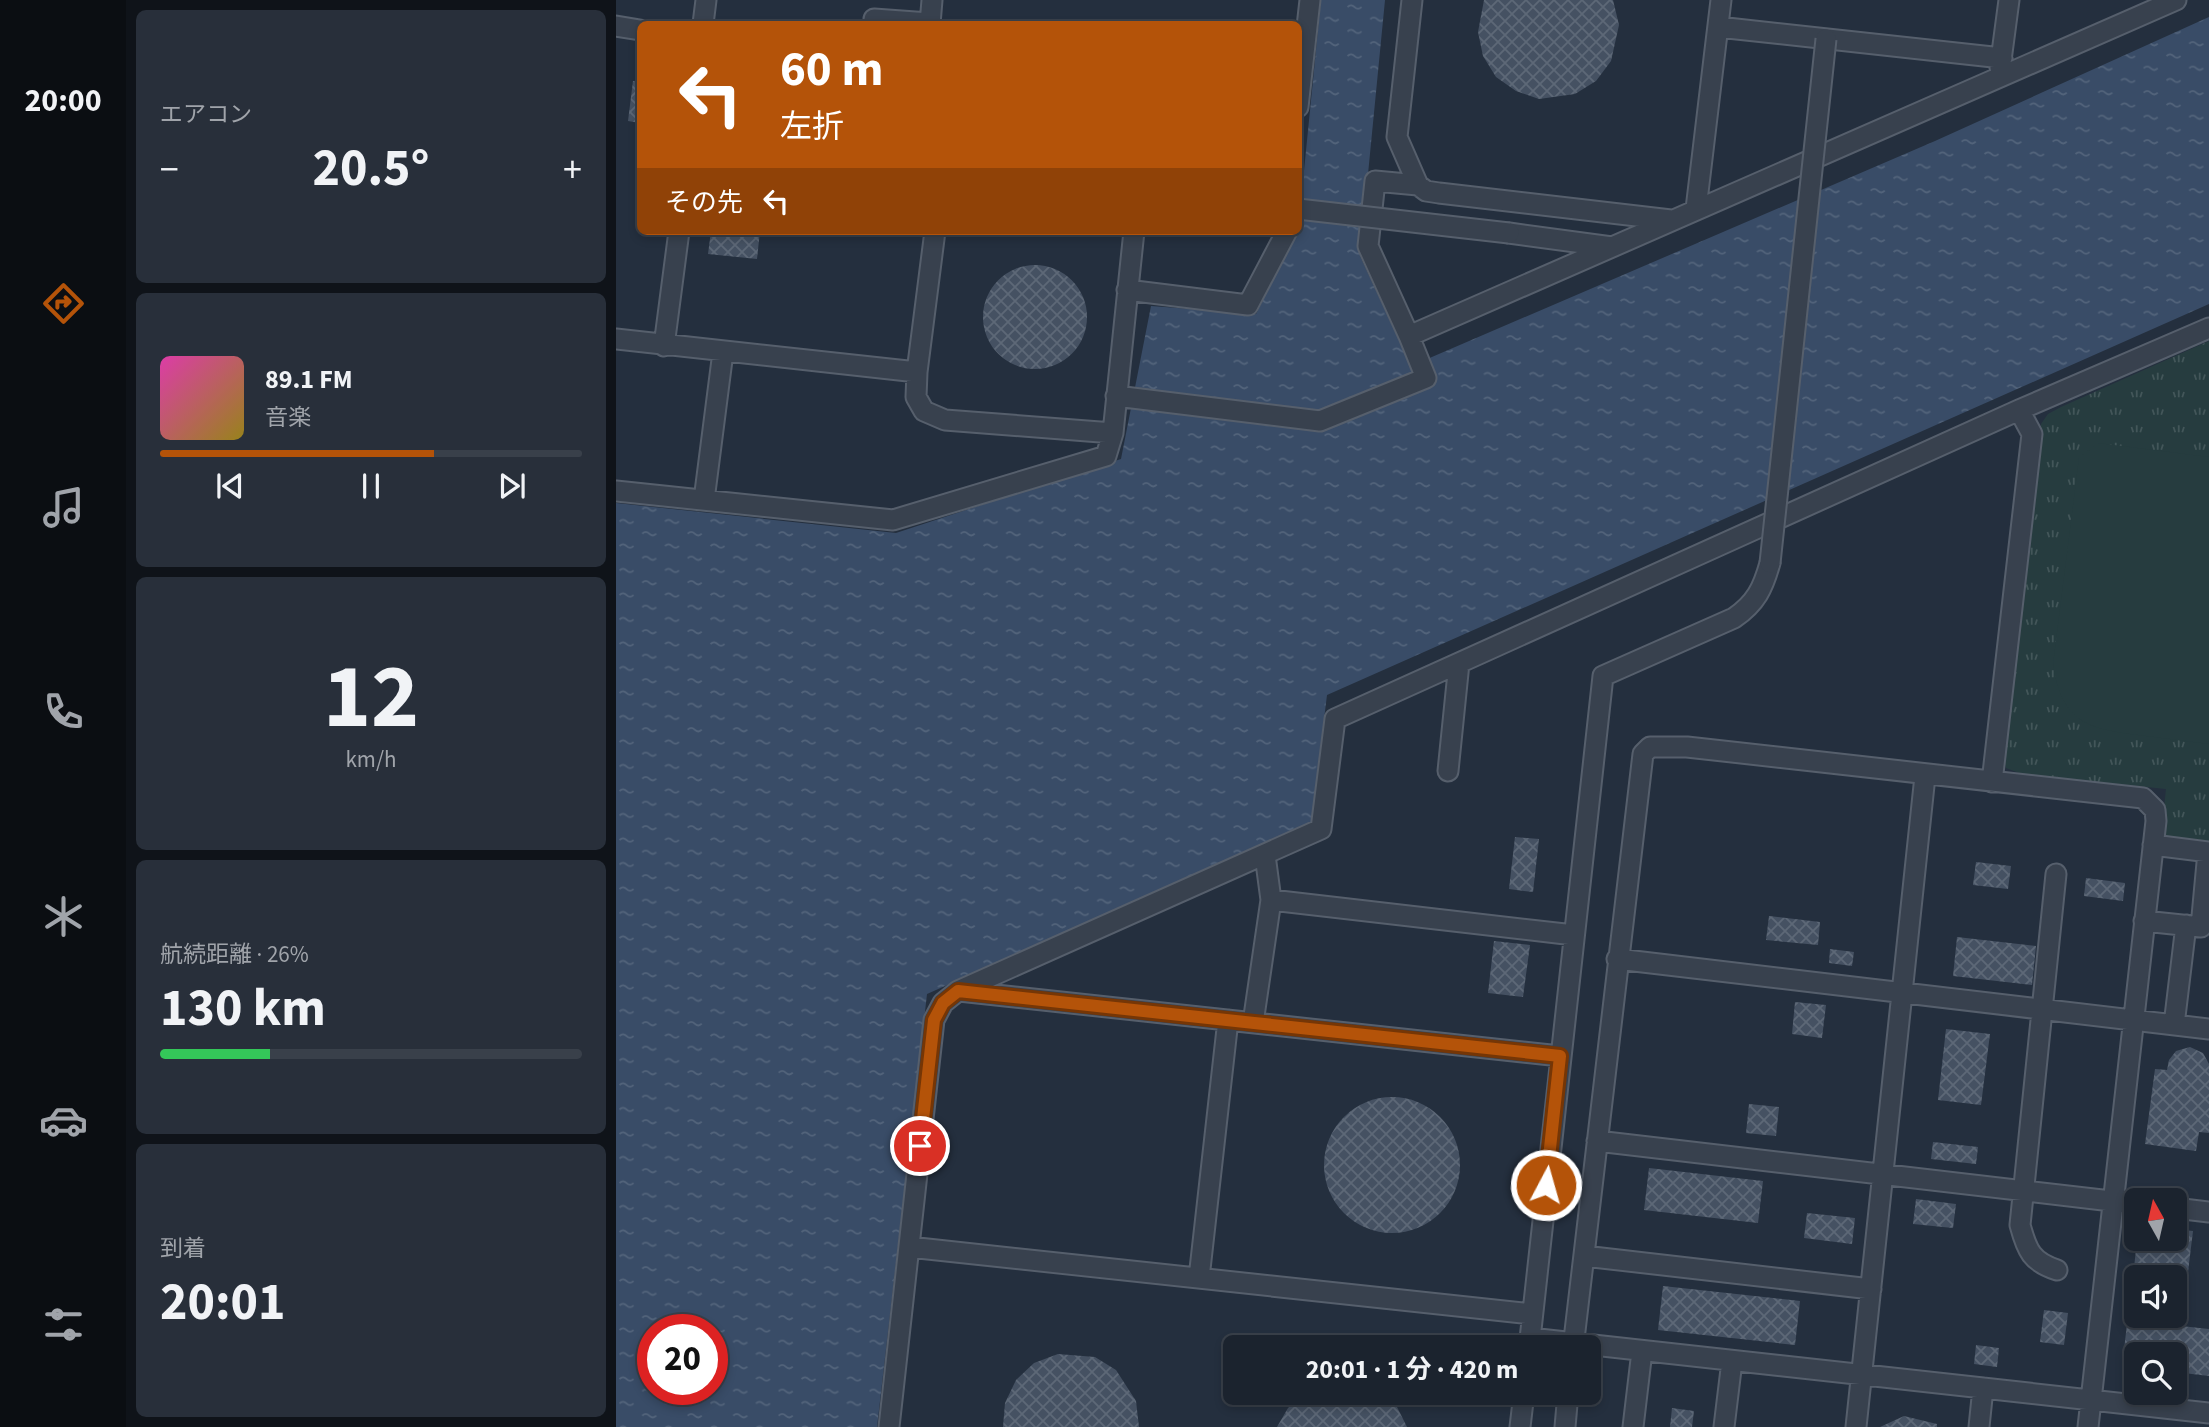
<!DOCTYPE html>
<html lang="ja">
<meta charset="utf-8">
<style>
body{margin:0;font-family:"Source Sans 3","Noto Sans JP",sans-serif;background:#282f3a;color:#f1f3f6;height:100vh;display:flex;flex-direction:column;font-size:26px;white-space:nowrap}
*{box-sizing:border-box;margin:0}
p{font-size:23px;color:#a0a4aa}
.icon{flex:none;width:38px;height:38px;fill:none;stroke:currentColor;stroke-width:2;stroke-linecap:round;stroke-linejoin:round}
.map{position:relative;flex:1;overflow:hidden}
.sheet{display:flex;flex-direction:column;gap:10px;padding:10px;background:#0f1319;width:490px}
.sheet>*{flex:none}
.guide{position:absolute;left:21px;top:21px;width:665px;height:214px;border-radius:10px;box-shadow:0 4px 10px #0003,0 0 0 2px #39404a;background:#b45309;color:#fff;overflow:hidden}
.needle{width:46px;rotate:352deg}
.fabs{position:absolute;left:1508px;top:1188px;display:grid;gap:14px}
.fabs a{display:grid;place-items:center;width:63px;height:63px;border-radius:10px;background:#1b232e;box-shadow:0 4px 10px #0003,0 0 0 2px #39404a;font-size:35px}
.speed{position:absolute;left:21px;top:1314px;display:flex;gap:14px;font-size:35px;font-weight:700;text-align:center}
.speed>*{display:grid;place-content:center;width:91px;height:91px;border-radius:50%;background:#1b232e;box-shadow:0 4px 10px #0003,0 0 0 2px #39404a;line-height:1}
.speed .limit{border:10px solid #d22;background:#fff;color:#111}
.pin{position:absolute;display:grid;place-items:center;width:60px;height:60px;color:#fff;margin:-30px;border:4px solid #fff;border-radius:50%;box-shadow:0 2px 7px #0007}
.me{position:absolute;width:77px;margin:-38px;rotate:6deg;stroke-linejoin:round;filter:drop-shadow(0 0 5px #0008)}
.turn{display:flex;align-items:center;gap:24px;height:147px;padding:0 28px;font-size:32px}
.turn .icon{width:91px;height:91px;stroke-width:2.5}
.turn b{display:block;font-size:49px;line-height:60px}
.then{display:flex;align-items:center;height:66px;padding:0 28px;background:#0003;gap:14px;font-size:26px}
.big{font-size:52px;font-weight:700;line-height:1.1}
.sheet .widget{flex:1;display:flex;flex-direction:column;justify-content:center;gap:10px;min-width:0;padding:0 24px;border-radius:10px;background:#282f3a}
.sheet .dial{align-items:center;gap:0}
.dial b{font-size:91px;line-height:1}
.song{display:flex;align-items:center;gap:21px}
.cover{width:84px;height:84px;border-radius:10px;background:linear-gradient(135deg,hsl(320 70% 55%),hsl(50 70% 35%))}
.played{height:7px;border-radius:4px;background:linear-gradient(90deg,#b45309 65%,#39404a 65%)}
.keys{display:flex;justify-content:space-around;direction:ltr}
.heat{display:flex;justify-content:space-between;align-items:center;font-size:38px;direction:ltr}
.charge{height:10px;border-radius:5px;background:linear-gradient(90deg,#34c759 26%,#39404a 0)}
.trip{position:absolute;left:607px;top:1335px;width:378px;height:70px;border-radius:10px;background:#1b232e;box-shadow:0 4px 10px #0003,0 0 0 2px #39404a;font-weight:700;line-height:70px;text-align:center}
main{display:flex;flex:1;min-height:0}
.dock{display:flex;flex-direction:column;width:126px;justify-content:space-around;align-items:center;background:#0b0e12;color:#a0a4aa}
.dock .icon{width:49px;height:49px}
.dock .current{color:#b45309}
.dock b{font-size:32px;color:#f1f3f6}
.map>svg:first-child{display:block}
</style>
<main>
<nav class="dock">
<b>20:00</b>
<svg class="icon current" aria-label="directions" viewBox="0 0 24 24"><path d="M12 3l9 9-9 9-9-9zM9 14v-3h6M13 9l2 2-2 2"/></svg>
<svg class="icon" aria-label="music" viewBox="0 0 24 24"><path d="M9 18V5l10-2v13"/><circle cx="6" cy="18" r="3"/><circle cx="16" cy="16" r="3"/></svg>
<svg class="icon" aria-label="phone" viewBox="0 0 24 24"><path d="M5 4h4l2 5-3 2q2 4 5 5l2-3 5 2v4C11 20 4 13 5 4z"/></svg>
<svg class="icon" aria-label="climate" viewBox="0 0 24 24"><path d="M12 3v18M4 7l16 10M4 17L20 7"/></svg>
<svg class="icon" aria-label="car" viewBox="0 0 24 24"><path d="M5 17H2v-5l4-1 3-4h7l3 4 3 1v5h-3M9 17h6M6 11h13"/><circle cx="7" cy="17" r="2"/><circle cx="17" cy="17" r="2"/></svg>
<svg class="icon" aria-label="filters" viewBox="0 0 24 24"><path d="M4 7h16M4 17h16"/><circle cx="9" cy="7" r="2"/><circle cx="15" cy="17" r="2"/></svg>
</nav>
<section class="sheet">
<div class="widget"><p>エアコン</p>
<div class="heat"><a>−</a><b class="big">20.5°</b><a>+</a></div>
</div>
<div class="widget">
<div class="song"><i class="cover"></i><div><b>89.1 FM</b><p>音楽</p></div></div>
<div class="played"></div>
<div class="keys"><svg class="icon" aria-label="previous" viewBox="0 0 24 24"><path d="M18 5L8 12l10 7zM5 5v14"/></svg><svg class="icon" aria-label="pause" viewBox="0 0 24 24"><path d="M8 5v14M16 5v14"/></svg><svg class="icon" aria-label="next" viewBox="0 0 24 24"><path d="M6 5l10 7-10 7zM19 5v14"/></svg></div>
</div>
<div class="widget dial"><b>12</b><p>km/h</p></div>
<div class="widget"><p>航続距離 · 26%</p><b class="big">130 km</b><div class="charge"></div></div>
<div class="widget"><p>到着</p><b class="big">20:01</b></div>
</section>
<div class="map">
<svg width="1593" height="1427" viewBox="0 0 1593 1427">
<defs>
<pattern id="grass-tufts" width="24" height="20" patternUnits="userSpaceOnUse" patternTransform="scale(1.75)"><rect width="24" height="20" fill="#263c3f"/><path d="M3 7l-1-3M5 7V3M7 7l1-3M15 17l-1-3M17 17v-4M19 17l1-3" fill="none" stroke="#435659"/></pattern>
<pattern id="water-ripples" width="26" height="14" patternUnits="userSpaceOnUse" patternTransform="scale(1.75)"><rect width="26" height="14" fill="#394c67"/><path d="M2 4q2-2 4 0t4 0M15 11q2-2 4 0t4 0" fill="none" stroke="#53647b"/></pattern>
<pattern id="building-cross-hatch" width="8" height="8" patternUnits="userSpaceOnUse" patternTransform="scale(1.75)"><rect width="8" height="8" fill="#455162"/><path d="M0 0l8 8M0 8l8-8" fill="none" stroke="#5d6877"/></pattern>
</defs>
<rect width="100%" height="100%" fill="#242f3e"/>
<path fill="url(#grass-tufts)" d="M1593,341V845L1545,839L1550,789L1406,774L1390,768L1388,760L1425,424L1432,414L1445,407Z"/>
<path fill="#263c3f" d="M1482,443L1593,457V744C1569,741 1546,738 1522,735C1471,729 1445,721 1437,664L1463,458Z"/>
<path fill="url(#water-ripples)" fill-rule="evenodd" d="M705,0H769L744,256L795,366L1319,141L1593,17V304L711,695L695,823L311,994L261,1427H0V503L280,533L505,459L535,306L640,314L682,231ZM37,1330H96V1390H37Z"/>
<path fill="url(#building-cross-hatch)" d="M868,0H997L1003,25L995,61L980,81L959,94L923,99L900,91L880,77L867,56L862,32Z
M17,81H24V123L12,121Z
M95,231H144L141,259L92,254Z
M367 317a52 52 0 1 1 104 0a52 52 0 1 1-104 0Z
M899,837L923,839L917,892L893,889Z
M1360,862L1395,866L1392,889L1357,885Z
M1470,878L1509,883L1507,901L1468,896Z
M1153,916L1204,922L1202,945L1150,940Z
M1341,937L1420,946L1416,985L1337,976Z
M878,941L914,945L907,997L872,993Z
M1214,949L1238,952L1236,966L1213,963Z
M1179,1002L1210,1005L1206,1038L1176,1034Z
M1330,1029L1374,1034L1365,1105L1322,1100Z
M1574,1047L1587,1053L1593,1064V1133L1583,1132L1580,1151L1529,1144L1539,1069L1551,1070L1553,1060L1560,1051Z
M708 1165a68 68 0 1 1 136 0a68 68 0 1 1-136 0Z
M1133,1104L1163,1107L1160,1136L1130,1133Z
M1317,1142L1362,1147L1360,1164L1315,1159Z
M1033,1168L1147,1181L1142,1223L1028,1210Z
M1300,1199L1340,1204L1337,1228L1297,1224Z
M1191,1213L1239,1218L1236,1244L1188,1238Z
M1559,1229L1577,1231L1567,1313L1559,1312V1278H1517L1521,1239H1559Z
M1047,1286L1184,1301L1179,1345L1042,1330Z
M1428,1310L1452,1313L1448,1345L1424,1342Z
M1512,1316H1567L1565,1326L1593,1329V1376L1559,1372V1354H1521V1368L1506,1366Z
M1360,1345L1383,1348L1381,1367L1358,1364Z
M442,1354L479,1357L500,1370L520,1401L523,1427H387L389,1403L400,1380L418,1363Z
M688,1393H765L781,1407L791,1427H661L672,1408Z
M1056,1408L1078,1411L1076,1427H1054Z
M1288,1416L1321,1424V1427H1264Z"/>
<g fill="none" stroke-linecap="round" stroke-linejoin="round">
<defs>
<path id="minor" d="M796,0L781,137L802,185L810,191L823,193L1055,220
M87,24L90,0
M258,24V19L313,23
M314,24L316,0
M0,26L24,30
M1102,27L1386,58
M1384,68L1393,0
M682,107L694,0
M802,185L759,181L752,246L793,336L1560,0
M1080,209L1105,0
M319,231L301,372L300,397L308,411L329,420L497,433
M893,233L996,247
M511,290L632,305L671,231
M0,339L301,372
M48,346L63,231
M500,396L704,421L810,378L793,336
M0,491L277,520L490,456L497,433L518,231
M88,500L107,352
M832,771L843,663
M1376,782L1416,434L1403,410
M1537,845L1593,852
M1440,874L1404,1225C1411,1251 1416,1262 1441,1270
M655,900L958,935
M1528,921L1585,927L1592,852
M1001,959L1593,1029
M343,991L944,1056
M637,1023L655,900L649,855
M1558,1025L1570,925
M981,1141L1521,1204
M1559,1208L1593,1212
M293,1247L916,1314
M968,1256L1255,1289
M583,1278L612,1020
M914,1338L1593,1413
M913,1348L987,676L1118,618C1140,603 1147,588 1154,563
M957,1348L1027,754L1034,747H1071L1527,798L1539,810L1540,821L1472,1427
M273,1427L318,1020L327,1003L342,991L705,829L719,719L1403,410L1593,328
M904,1427L908,1393
M949,1427L952,1393
M1017,1427L1026,1351
M1108,1427L1116,1361
M1240,1427L1309,776
M1363,1427L1367,1388"/>
</defs>
<use href="#minor" stroke="#565f6c" stroke-width="23"/>
<use href="#minor" stroke="#38414e" stroke-width="19"/>
<defs>
<path id="minor-bridge" d="M682,209L893,233
M1154,563L1210,39"/>
</defs>
<use href="#minor-bridge" stroke="#565f6c" stroke-width="23" stroke-linecap="butt"/>
<use href="#minor-bridge" stroke="#38414e" stroke-width="19"/>
</g>
<g fill="none" stroke-linecap="round" stroke-linejoin="round">
<defs>
<path id="route" d="M304,1146L318,1020L327,1003L342,991L944,1056L930,1185"/>
</defs>
<use href="#route" stroke="#753606" stroke-width="18"/>
<use href="#route" stroke="#b45309" stroke-width="12"/>
</g>
</svg>
<div class="fabs">
<a><svg class="needle" viewBox="-14 -14 28 28"><path d="M0-13l5 13h-10z" fill="#e53935"/><path d="M0 13l5-13h-10z" fill="#a0a4aa"/></svg></a>
<a><svg class="icon" aria-label="sound" viewBox="0 0 24 24"><path d="M4 9h4l5-4v14l-5-4H4zM17 9q2 3 0 6"/></svg></a>
<a><svg class="icon" aria-label="search" viewBox="0 0 24 24"><circle cx="10" cy="10" r="6"/><path d="M15 15l6 6"/></svg></a>
</div>
<div class="speed"><div class="limit">20</div></div>
<div class="pin" style="left:304px;top:1146px;background:#d93025"><svg class="icon" aria-label="arrive" viewBox="0 0 24 24"><path d="M6 21V4h12l-3 4 3 4H6"/></svg></div>
<svg class="me" style="left:930px;top:1185px" viewBox="-20 -20 40 40"><circle r="17" fill="#b45309" stroke="#fff" stroke-width="3"/><path d="M0-11L8 9 0 5-8 9z" fill="#fff"/></svg>
<div class="trip">20:01 · 1 分 · 420 m</div>
<div class="guide">
<div class="turn"><svg class="icon" aria-label="left" viewBox="0 0 24 24"><path d="M17 20v-9H6M10 6l-5 5 5 5"/></svg><div><b>60 m</b>左折</div></div>
<div class="then">その先<svg class="icon" aria-label="left" viewBox="0 0 24 24"><path d="M17 20v-9H6M10 6l-5 5 5 5"/></svg></div>
</div>
</div>
</main>
